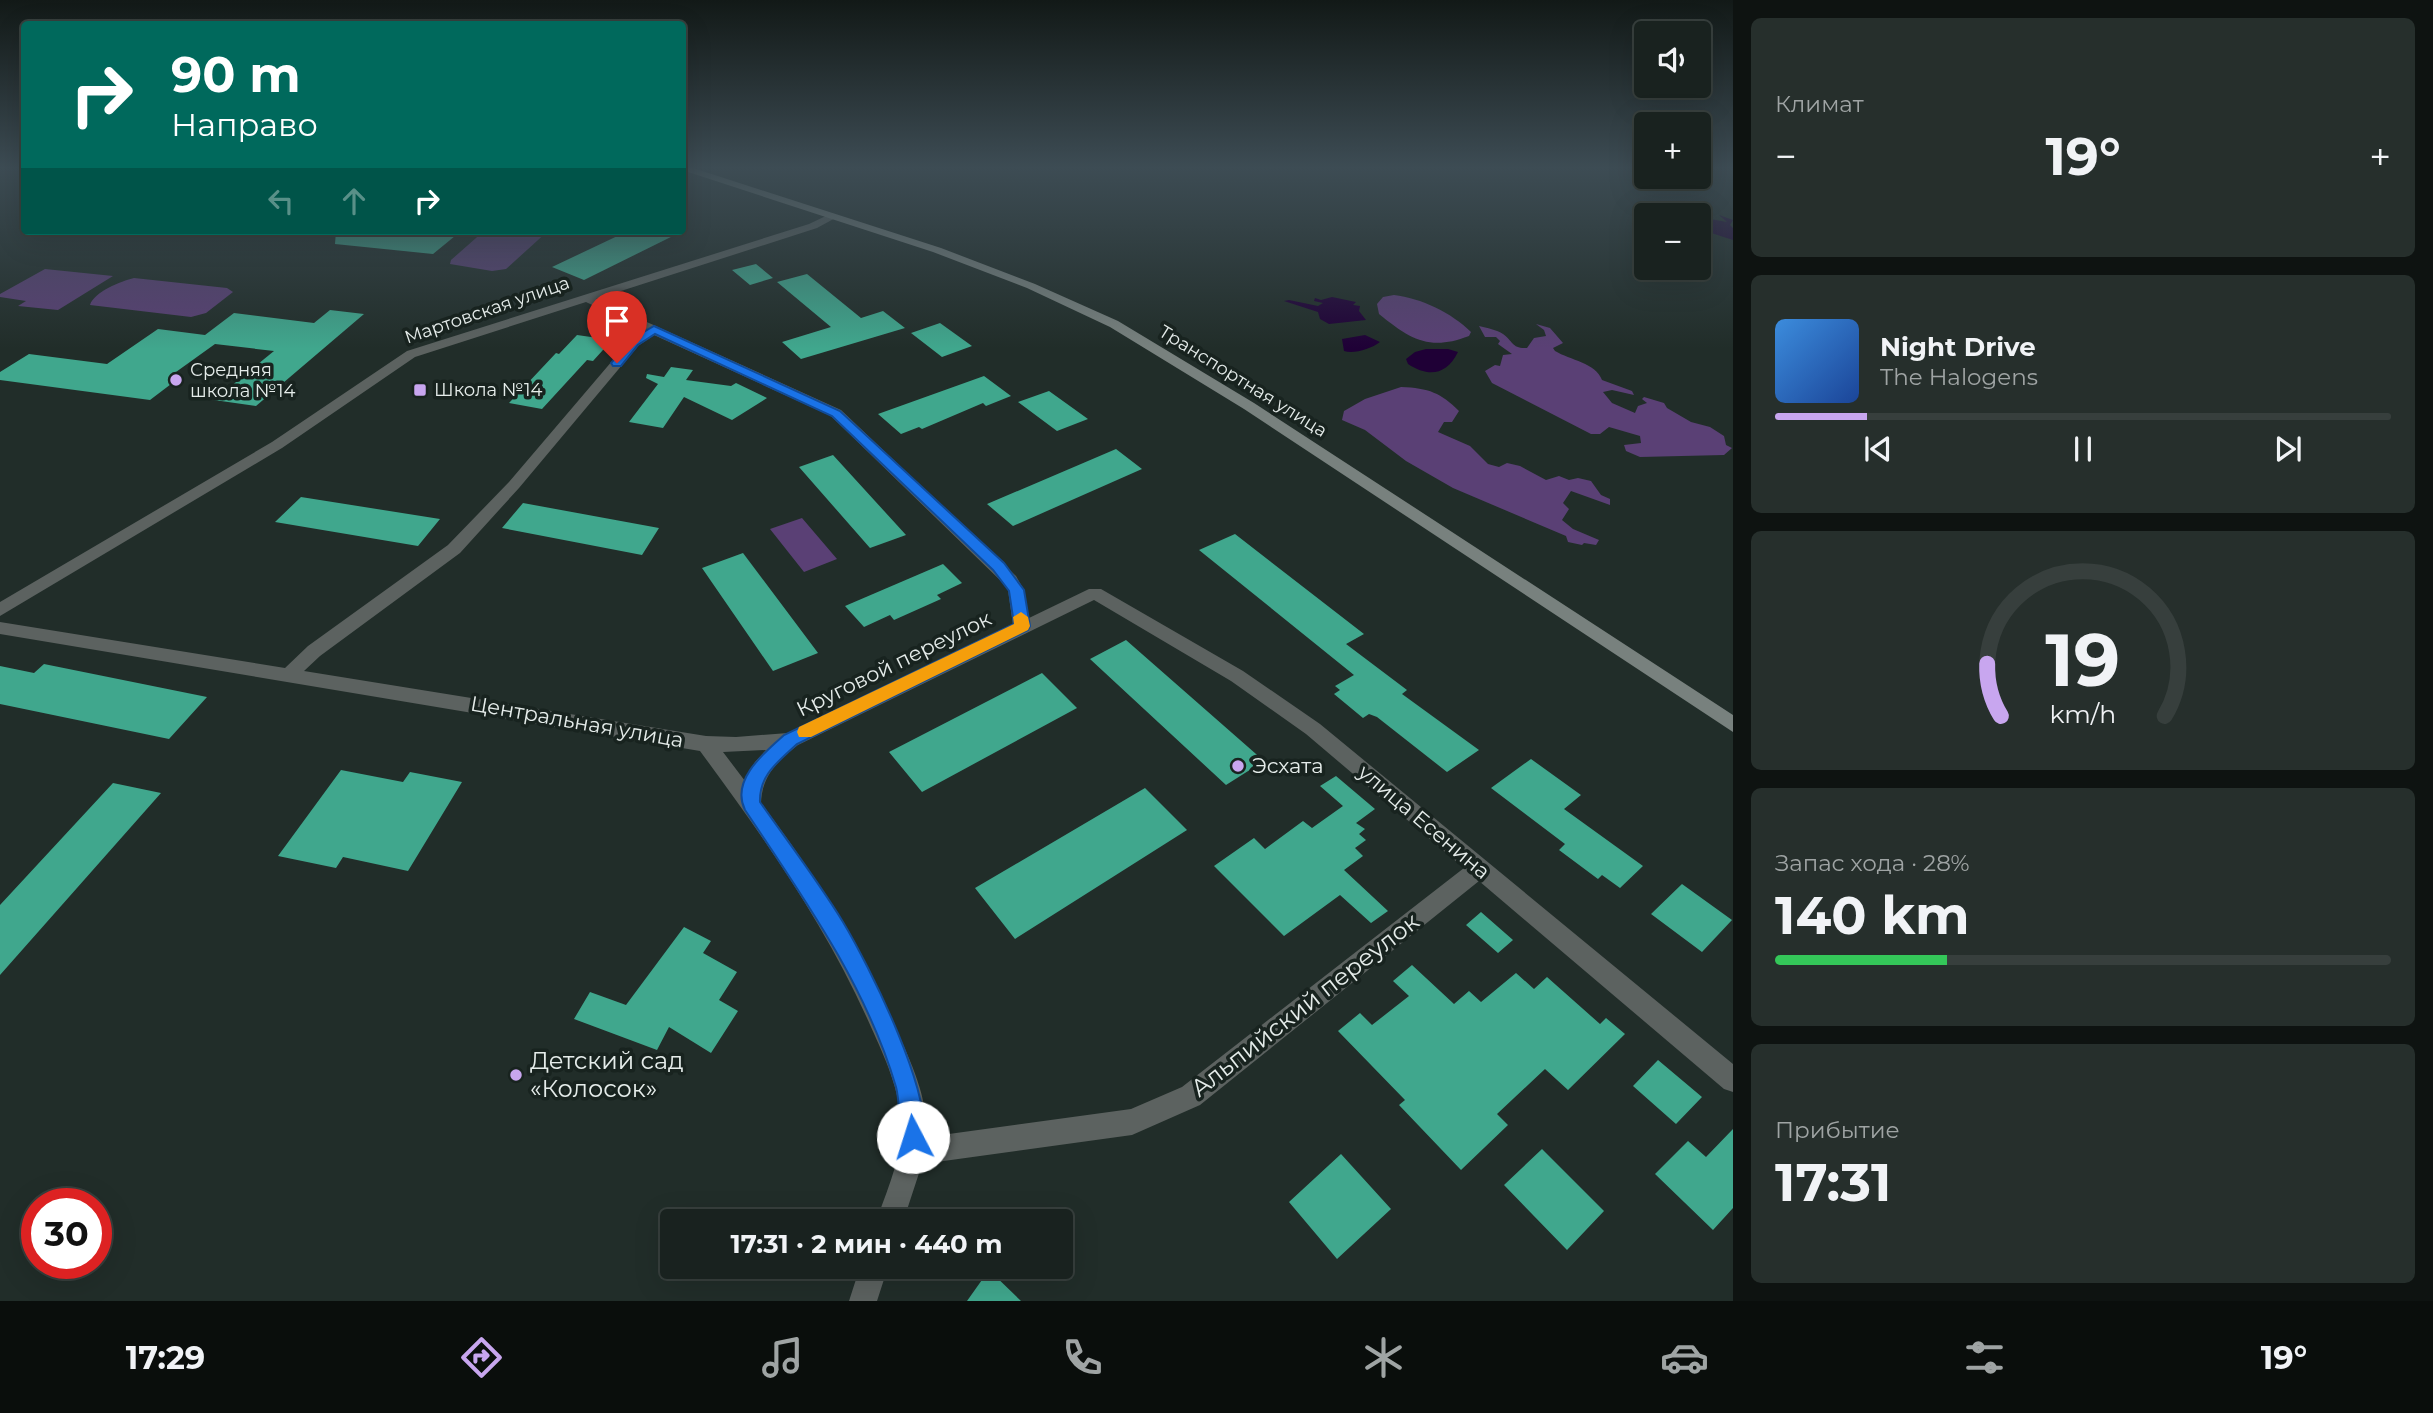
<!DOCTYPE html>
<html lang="ru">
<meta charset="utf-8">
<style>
body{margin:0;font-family:Montserrat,sans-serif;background:#262f2c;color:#f1f3f6;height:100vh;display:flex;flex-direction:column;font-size:26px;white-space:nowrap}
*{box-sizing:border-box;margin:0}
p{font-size:23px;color:#9fa4a4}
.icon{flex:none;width:38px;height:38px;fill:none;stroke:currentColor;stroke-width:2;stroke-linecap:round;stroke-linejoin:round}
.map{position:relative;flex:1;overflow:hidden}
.panel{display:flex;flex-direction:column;gap:18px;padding:18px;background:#0e1311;width:700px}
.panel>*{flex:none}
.top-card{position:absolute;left:21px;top:21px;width:665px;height:214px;border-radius:7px;box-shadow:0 7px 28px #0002,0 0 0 2px #373f3d;background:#00695c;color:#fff;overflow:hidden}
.buttons{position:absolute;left:1634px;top:21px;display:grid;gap:14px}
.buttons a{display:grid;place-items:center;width:77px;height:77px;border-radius:7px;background:#19221f;box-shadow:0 7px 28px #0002,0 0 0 2px #373f3d;font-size:35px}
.speed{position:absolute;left:21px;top:1188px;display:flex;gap:14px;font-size:35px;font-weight:700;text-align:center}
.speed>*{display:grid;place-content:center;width:91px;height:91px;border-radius:50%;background:#19221f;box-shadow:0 7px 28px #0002,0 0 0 2px #373f3d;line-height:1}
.speed .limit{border:10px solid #d22;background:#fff;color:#111}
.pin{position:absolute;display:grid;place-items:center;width:60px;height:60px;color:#fff;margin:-72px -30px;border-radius:50% 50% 50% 0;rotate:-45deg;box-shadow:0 0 7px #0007}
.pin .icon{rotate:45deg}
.me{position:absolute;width:77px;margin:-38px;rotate:355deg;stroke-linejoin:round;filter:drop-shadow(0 0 5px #0008)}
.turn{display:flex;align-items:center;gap:24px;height:147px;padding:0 35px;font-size:32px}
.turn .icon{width:91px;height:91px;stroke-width:2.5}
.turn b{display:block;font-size:49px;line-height:60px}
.lanes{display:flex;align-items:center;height:66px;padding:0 35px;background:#0003;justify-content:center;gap:35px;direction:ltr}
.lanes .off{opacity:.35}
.big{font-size:52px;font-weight:700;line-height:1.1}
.panel .tile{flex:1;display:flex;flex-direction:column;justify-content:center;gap:10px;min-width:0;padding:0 24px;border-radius:10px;background:#262f2c}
.panel .dial{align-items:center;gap:0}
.dial svg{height:182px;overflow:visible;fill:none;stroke:#373f3d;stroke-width:7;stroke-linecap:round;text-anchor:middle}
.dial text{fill:#f1f3f6;stroke:none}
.song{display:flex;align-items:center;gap:21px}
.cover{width:84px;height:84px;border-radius:10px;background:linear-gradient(135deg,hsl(210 70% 55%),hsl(220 70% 35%))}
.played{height:7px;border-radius:4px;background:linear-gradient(90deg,#c8a6ef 15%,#373f3d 15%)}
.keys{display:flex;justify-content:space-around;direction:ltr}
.heat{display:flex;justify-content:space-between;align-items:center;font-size:38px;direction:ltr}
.charge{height:10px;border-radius:5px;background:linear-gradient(90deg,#34c759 28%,#373f3d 0)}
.trip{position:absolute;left:660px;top:1209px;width:413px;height:70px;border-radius:7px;background:#19221f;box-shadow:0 7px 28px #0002,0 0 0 2px #373f3d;font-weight:700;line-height:70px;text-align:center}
.tab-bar{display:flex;height:112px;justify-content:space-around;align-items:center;background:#0a0e0c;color:#9fa4a4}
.tab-bar .icon{width:49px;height:49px}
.tab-bar .selected{color:#c8a6ef}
.tab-bar b{font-size:32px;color:#f1f3f6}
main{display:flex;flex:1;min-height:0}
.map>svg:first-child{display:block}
</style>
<main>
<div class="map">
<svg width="1733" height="1301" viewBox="0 0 1733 1301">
<rect width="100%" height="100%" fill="#212d29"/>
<path fill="#5a4075" d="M484,231H548L506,269L492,271L450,264L451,260Z
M45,269L113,276L58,310L18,306L26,301L0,297V294Z
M134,278L227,288L233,292L206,313L191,317L90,305C94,292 121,281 134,278Z
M1394,295C1421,298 1452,313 1471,332L1469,336C1430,351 1411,340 1379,314L1377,304L1383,297Z
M1536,324L1550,328L1563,343L1553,348L1555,351C1570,360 1596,363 1602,380L1632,391L1634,395L1612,390L1603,392L1612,403L1635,413L1638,406L1647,403L1642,399L1644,397L1664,403L1667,408L1691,422L1710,427L1724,436L1726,445L1732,448L1724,455L1640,457L1626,451L1624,445L1641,443L1640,436L1609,427L1600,434H1591L1492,383L1485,371L1495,365L1500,366L1503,355L1512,354L1498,344L1500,341L1496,337H1485L1479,326C1487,328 1497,330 1503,334C1513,341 1512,349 1527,348L1534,338L1546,336L1544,330Z
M1401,387C1429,388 1441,393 1459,411L1452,422H1444L1438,432L1470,446L1488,464L1499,467L1507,463L1520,466L1546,480L1559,476L1569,480L1578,478L1591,481L1601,495L1610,499V505L1571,491L1563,503L1569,509L1562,520L1573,529L1599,540L1596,545L1584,543L1582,545L1568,542L1566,536L1453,488L1406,461L1365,430L1342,420L1344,411L1365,399Z
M802,518L837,559L804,572L770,529Z"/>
<path fill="#1f0036" d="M1719,215L1733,220L1730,225L1733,228V240L1702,230L1704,233L1699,232V217L1727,222Z
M1332,297L1356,302L1353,305L1360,306L1359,311L1366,320L1329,324L1320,319L1318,312L1284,301L1289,300L1318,306L1323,303L1314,301L1315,298L1321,300Z
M1365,335L1380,342C1371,349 1354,354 1344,351L1342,339Z
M1426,349H1448L1458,352C1446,376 1428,377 1408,364L1406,359L1415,352Z"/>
<path fill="#40a78d" d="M336,231H447L443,235L455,236L433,254L335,244Z
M628,231H683L584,280L552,267Z
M756,264L773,278L750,285L732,270Z
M807,274L861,318L883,311L905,328L801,359L782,342L831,327L777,282Z
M330,310L364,314L256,406L214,400L274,351L215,344L169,377L179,378L150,400L0,380V372L29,354L107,364L158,329L205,335L234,313L314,323Z
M940,323L972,346L942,357L911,333Z
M577,335L612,340L593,361L587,360L542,409L509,403L556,353L559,354Z
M671,367L693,370L686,380L731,386L736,383L767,398L732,420L684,397L663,428L629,422L658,384L646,378L647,374L664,377Z
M984,376L1011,396L986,406L983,403L922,429L919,427L901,434L878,414Z
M1049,391L1088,419L1057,431L1018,402Z
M1116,449L1142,469L1013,526L987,504Z
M833,455L906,535L870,548L799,467Z
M301,497L440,519L418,546L275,522Z
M523,503L659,528L642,555L502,528Z
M1235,534L1364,634L1346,644L1407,690L1402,694L1479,750L1447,772L1377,717L1369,714L1363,718L1334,694L1340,690L1335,686L1354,675L1199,550Z
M743,553L818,653L773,671L702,568Z
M943,564L962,583L937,595L941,599L894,620L890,615L864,627L845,606Z
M1126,640L1264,761L1226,785L1090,659Z
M44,664L207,697L169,739L0,704V666L34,673Z
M1042,673L1077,708L922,792L889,752Z
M1531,759L1581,795L1564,809L1643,866L1620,888L1602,875L1598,879L1559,850L1565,844L1491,788Z
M341,770L403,782L410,772L462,782L408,871L343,857L336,868L278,856Z
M1336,776L1375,809L1356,823L1365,829L1359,834L1366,840L1355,848L1363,856L1344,870L1388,911L1371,923L1340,895L1284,936L1214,866L1254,838L1265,849L1303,821L1312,828L1343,806L1320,786Z
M113,783L161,793L0,975V905Z
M1145,788L1187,830L1015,939L975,888Z
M1682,884L1732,920L1702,952L1651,914Z
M1481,912L1513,940L1498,953L1466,925Z
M684,927L711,941L703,953L737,972L719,1000L738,1011L711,1053L669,1027L657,1050L574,1019L590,992L626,1005Z
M1412,965L1454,1004L1469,991L1481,1002L1516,973L1534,989L1547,977L1600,1024L1606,1018L1625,1034L1568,1090L1545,1069L1497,1114L1508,1125L1461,1170L1399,1105L1405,1100L1338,1031L1360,1013L1372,1025L1409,996L1393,981Z
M1658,1060L1702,1097L1676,1124L1633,1086Z
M1733,1129V1208L1713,1230L1655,1174L1688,1141L1706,1157Z
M1542,1149L1604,1211L1567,1250L1504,1185Z
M1341,1154L1391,1209L1337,1259L1289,1202Z
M989,1270L1021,1301H967Z"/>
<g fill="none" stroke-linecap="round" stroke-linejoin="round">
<path fill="#5c6260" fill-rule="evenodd" d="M830,214L839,216L817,228L596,299L841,410L1016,576L1024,590L1029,618L1089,589H1101L1243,671L1320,724L1733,1064V1092L1724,1089L1479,881L1200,1105L1132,1135L922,1164L903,1222H876C887,1190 902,1158 901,1124C900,1090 885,1058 871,1027C827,927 765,839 700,751L0,634V622L285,668L308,646L448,545L509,482L630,340L644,330L586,302L415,357L282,448L0,616V602L272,442L407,351L809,224ZM654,335L831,416L1004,584L1008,590L1013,625L788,733L736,737L706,736L304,671L320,656L460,553L519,488L638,346ZM1094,600L1231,681L1306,734L1464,868L1182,1087L1131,1109L927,1137C928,1099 912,1064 896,1029C861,948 814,873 761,803C762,776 777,761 798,745ZM766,750L755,762L745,781L723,752Z
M860,1267H888L877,1301H849Z"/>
<path fill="#78817e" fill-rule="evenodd" d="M682,167H690L941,248L1035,284L1118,321L1254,403L1733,715V732L1244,409L1110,327L1027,288L933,252L682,170Z"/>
</g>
<linearGradient id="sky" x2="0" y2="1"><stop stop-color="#121917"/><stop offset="0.48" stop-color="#3d4c54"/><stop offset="1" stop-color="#3d4c54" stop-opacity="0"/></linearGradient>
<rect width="1733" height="349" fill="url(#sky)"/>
<path fill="#1a73e8" stroke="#114b97" stroke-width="2" d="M654,326L840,411L1004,563L1024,590L1030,626L1028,630L797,744C778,762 759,775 760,802C788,842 818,881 843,922C867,962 939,1103 921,1145L913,1149L905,1145C897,1127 901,1106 896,1087C866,985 803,897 745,810C730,780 765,752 784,735L1014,624L1009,591L993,570L832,416L655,334L638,345L621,366H613L611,363L630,340Z"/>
<path fill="#f59e0b" d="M1021,612L1028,617L1030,626L1028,630L811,737H799L797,732L799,727L1014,624L1013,617Z"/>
<g fill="#c8a6ef" stroke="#18231f" stroke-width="2.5">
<circle cx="176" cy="380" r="7"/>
<rect x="413" y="383" width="14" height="14" rx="3.5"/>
<circle cx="1238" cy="766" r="7"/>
<circle cx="516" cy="1075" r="7"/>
</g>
<g text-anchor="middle" stroke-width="7" stroke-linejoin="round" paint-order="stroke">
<g font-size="18" fill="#e5ecea" stroke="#18231f">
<text transform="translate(487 310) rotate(-19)" y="6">Мартовская улица</text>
<text transform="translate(1243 381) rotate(32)" y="6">Транспортная улица</text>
</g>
<g font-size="18" fill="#e5ecea" stroke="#18231f" text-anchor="start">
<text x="190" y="376">Средняя<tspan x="190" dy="21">школа №14</tspan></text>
<text x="434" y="396">Школа №14</text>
</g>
<g font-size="21" fill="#e5ecea" stroke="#18231f">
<text transform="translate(894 664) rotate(-26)" y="7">Круговой переулок</text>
<text transform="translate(577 722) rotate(10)" y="7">Центральная улица</text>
<text transform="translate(1424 822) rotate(40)" y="7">улица Есенина</text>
</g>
<g font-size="21" fill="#e5ecea" stroke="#18231f" text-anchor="start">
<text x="1252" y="773">Эсхата</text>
</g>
<g font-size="24" fill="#e5ecea" stroke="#18231f">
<text transform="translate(1305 1005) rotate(-38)" y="8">Альпийский переулок</text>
</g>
<g font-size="24" fill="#e5ecea" stroke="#18231f" text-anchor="start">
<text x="530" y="1069">Детский сад<tspan x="530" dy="28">«Колосок»</tspan></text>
</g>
</g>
</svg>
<div class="buttons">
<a><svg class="icon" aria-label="sound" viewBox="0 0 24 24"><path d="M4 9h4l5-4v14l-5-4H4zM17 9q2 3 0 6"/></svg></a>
<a>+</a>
<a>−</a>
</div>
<div class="speed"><div class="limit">30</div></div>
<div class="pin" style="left:617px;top:363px;background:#d93025"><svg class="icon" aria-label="arrive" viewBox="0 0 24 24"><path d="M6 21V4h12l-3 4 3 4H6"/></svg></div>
<svg class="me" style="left:913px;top:1137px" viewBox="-20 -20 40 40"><circle r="19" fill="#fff"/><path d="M0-13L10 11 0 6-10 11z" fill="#1a73e8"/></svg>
<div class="trip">17:31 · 2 мин · 440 m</div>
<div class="top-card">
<div class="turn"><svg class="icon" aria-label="right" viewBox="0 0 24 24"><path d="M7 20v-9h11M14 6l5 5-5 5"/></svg><div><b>90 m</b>Направо</div></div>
<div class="lanes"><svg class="icon off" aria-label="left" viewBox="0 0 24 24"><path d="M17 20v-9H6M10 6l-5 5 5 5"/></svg><svg class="icon off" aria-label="ahead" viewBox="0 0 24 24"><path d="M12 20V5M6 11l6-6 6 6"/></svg><svg class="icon" aria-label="right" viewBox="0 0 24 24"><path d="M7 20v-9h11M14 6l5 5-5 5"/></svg></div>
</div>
</div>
<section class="panel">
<div class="tile"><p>Климат</p>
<div class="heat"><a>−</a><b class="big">19°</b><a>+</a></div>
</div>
<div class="tile">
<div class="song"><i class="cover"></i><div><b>Night Drive</b><p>The Halogens</p></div></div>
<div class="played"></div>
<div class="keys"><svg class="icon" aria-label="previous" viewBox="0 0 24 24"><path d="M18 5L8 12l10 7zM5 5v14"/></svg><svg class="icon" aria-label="pause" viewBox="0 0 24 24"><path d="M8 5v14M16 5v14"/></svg><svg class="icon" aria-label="next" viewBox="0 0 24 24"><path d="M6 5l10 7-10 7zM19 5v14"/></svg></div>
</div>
<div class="tile dial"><svg viewBox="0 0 100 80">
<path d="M14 69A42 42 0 1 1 86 69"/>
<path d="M14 69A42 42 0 0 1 8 46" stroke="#c8a6ef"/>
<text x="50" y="56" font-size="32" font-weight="700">19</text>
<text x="50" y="72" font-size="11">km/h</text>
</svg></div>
<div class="tile"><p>Запас хода · 28%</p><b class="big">140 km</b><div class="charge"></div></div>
<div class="tile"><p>Прибытие</p><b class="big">17:31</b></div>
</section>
</main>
<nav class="tab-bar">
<b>17:29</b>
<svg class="icon selected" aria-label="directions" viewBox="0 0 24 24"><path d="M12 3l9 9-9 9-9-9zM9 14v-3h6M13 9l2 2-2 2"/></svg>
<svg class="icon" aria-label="music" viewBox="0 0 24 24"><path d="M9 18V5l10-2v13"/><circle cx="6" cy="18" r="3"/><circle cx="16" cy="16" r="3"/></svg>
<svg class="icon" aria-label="phone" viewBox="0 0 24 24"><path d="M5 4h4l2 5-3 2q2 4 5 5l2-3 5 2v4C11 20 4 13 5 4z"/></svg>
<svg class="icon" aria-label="climate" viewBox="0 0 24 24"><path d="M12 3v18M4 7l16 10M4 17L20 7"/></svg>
<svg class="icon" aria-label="car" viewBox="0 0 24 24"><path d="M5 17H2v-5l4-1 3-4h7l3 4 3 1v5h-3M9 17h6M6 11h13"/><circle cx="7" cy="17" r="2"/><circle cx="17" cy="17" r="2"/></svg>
<svg class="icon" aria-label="filters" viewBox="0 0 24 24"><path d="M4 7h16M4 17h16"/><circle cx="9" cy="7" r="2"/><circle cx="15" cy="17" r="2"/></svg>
<b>19°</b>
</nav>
